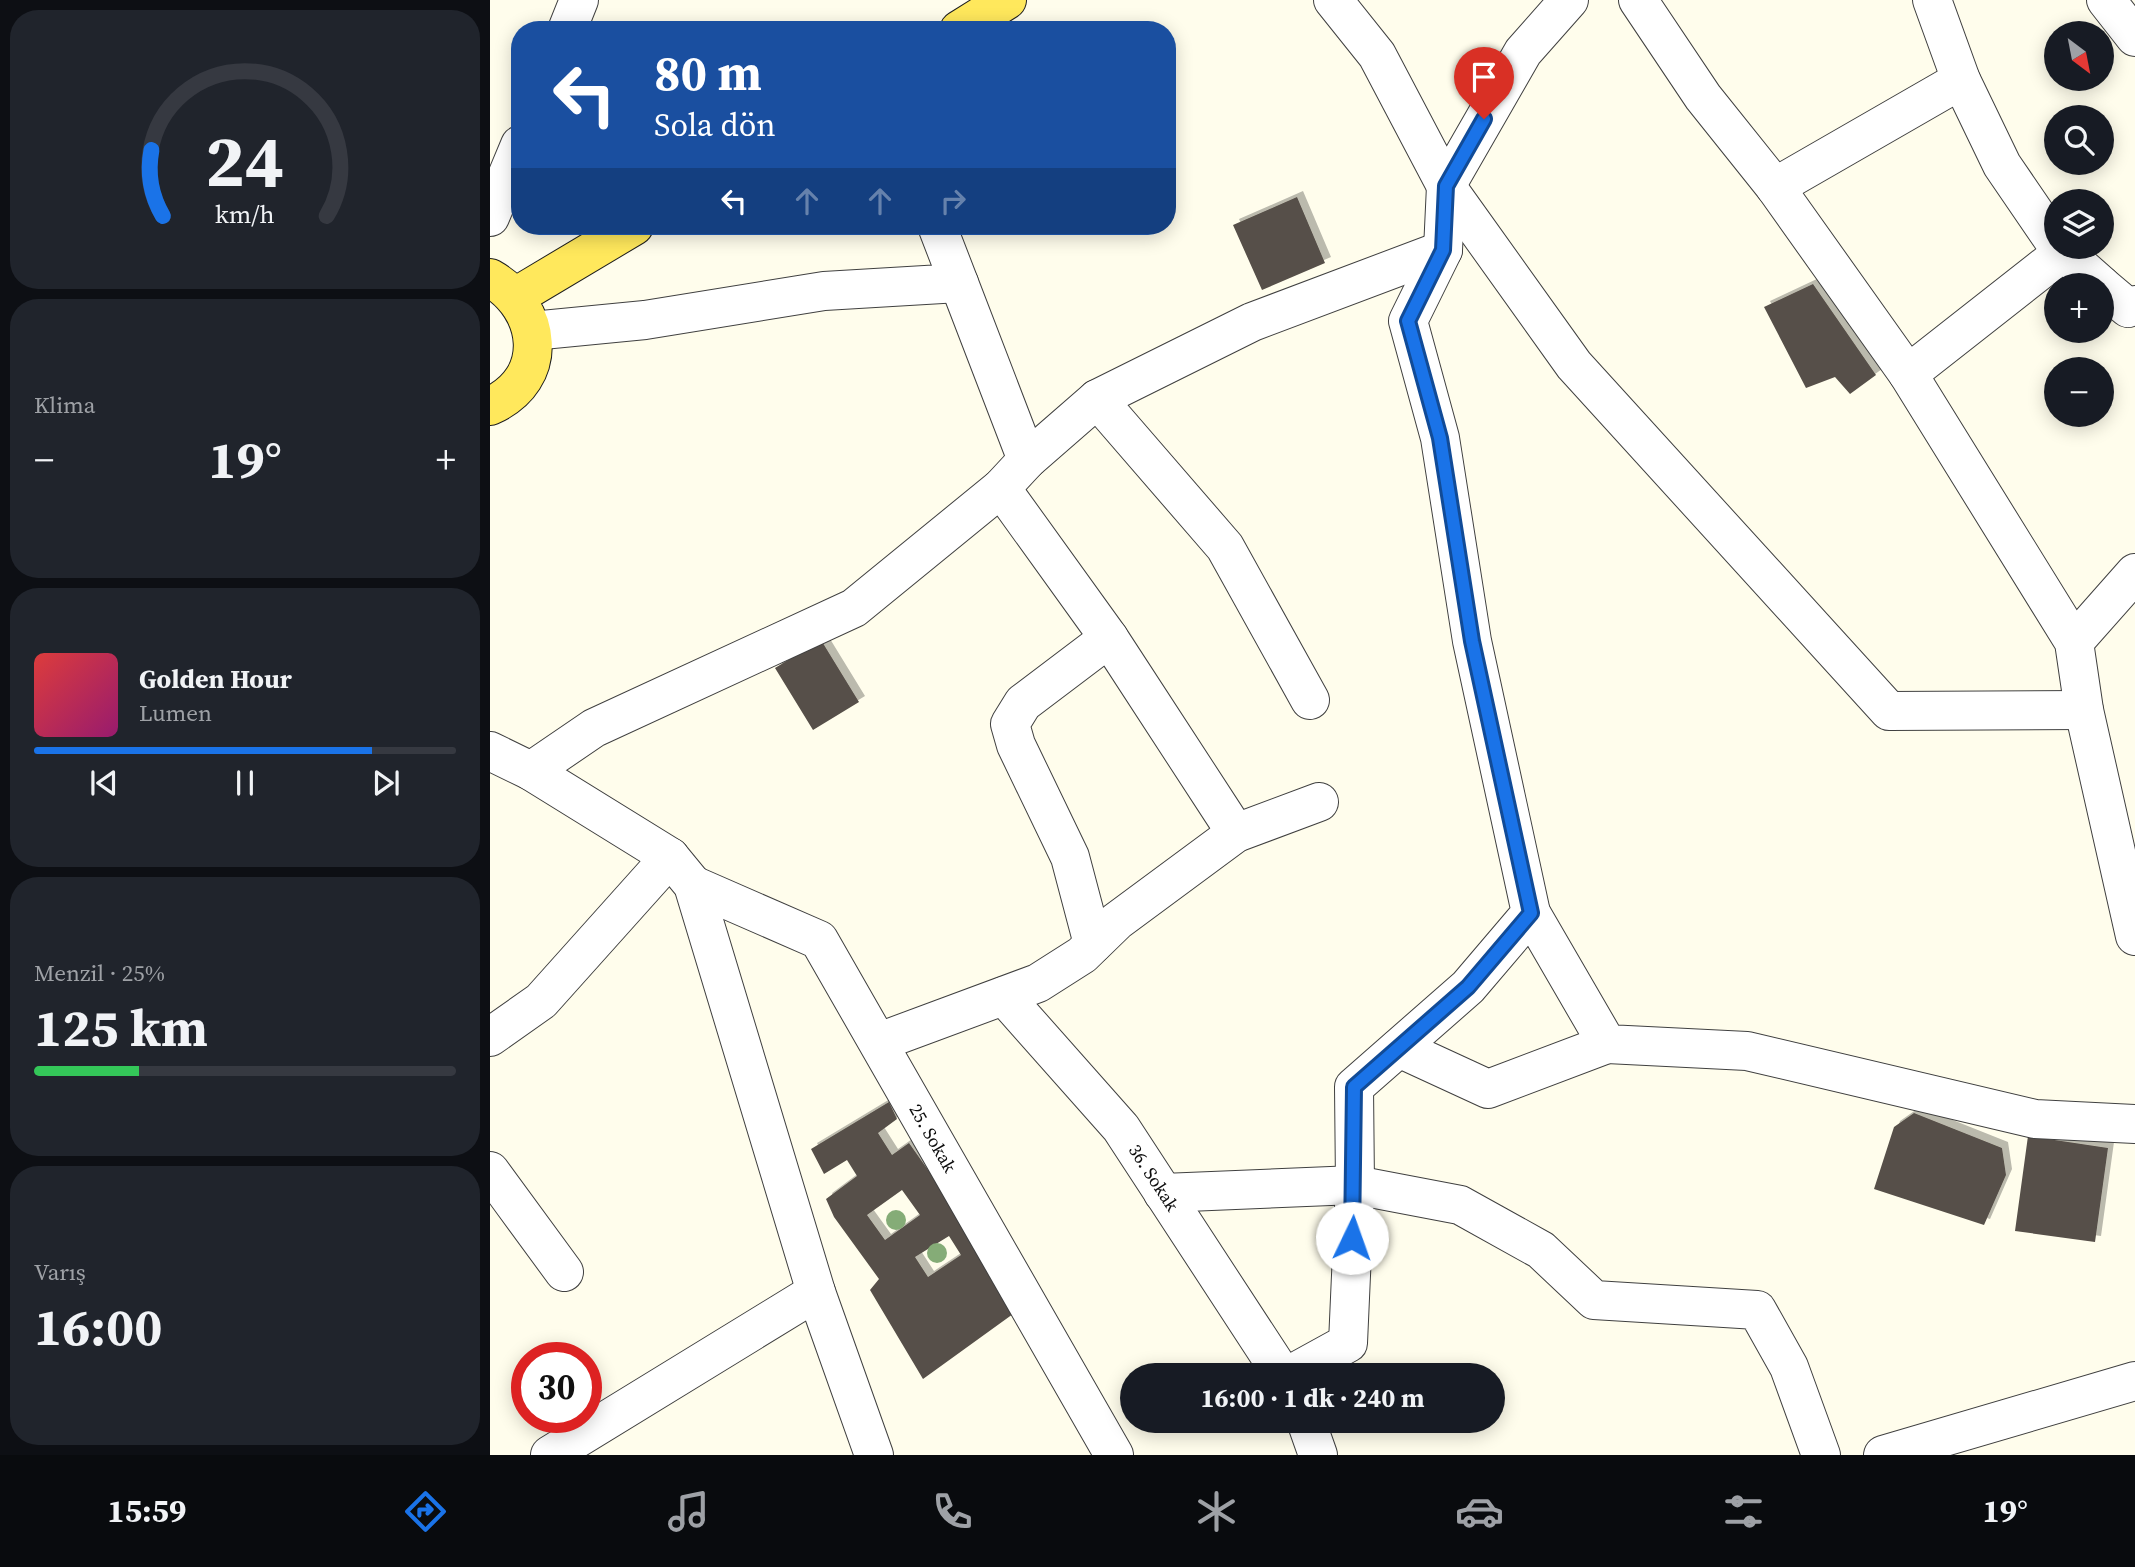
<!DOCTYPE html>
<html lang="tr">
<meta charset="utf-8">
<style>
body{margin:0;font-family:"Source Serif 4",serif;background:#20242c;color:#f1f3f6;height:100vh;display:flex;flex-direction:column;font-size:26px;white-space:nowrap}
*{box-sizing:border-box;margin:0}
p{font-size:23px;color:#9ea1a6}
.icon{flex:none;width:38px;height:38px;fill:none;stroke:currentColor;stroke-width:2;stroke-linecap:round;stroke-linejoin:round}
.map{position:relative;flex:1;overflow:hidden}
.drawer{display:flex;flex-direction:column;gap:10px;padding:10px;background:#0d0f14;width:490px}
.drawer>*{flex:none}
.banner{position:absolute;left:21px;top:21px;width:665px;height:214px;border-radius:28px;box-shadow:0 4px 18px #0003;background:#1a4fa0;color:#fff;overflow:hidden}
.needle{width:46px;rotate:148deg}
.tools{position:absolute;left:1554px;top:21px;display:grid;gap:14px}
.tools a{display:grid;place-items:center;width:70px;height:70px;border-radius:50%;background:#171b24;box-shadow:0 4px 18px #0003;font-size:35px}
.speed{position:absolute;left:21px;top:1342px;display:flex;gap:14px;font-size:35px;font-weight:700;text-align:center}
.speed>*{display:grid;place-content:center;width:91px;height:91px;border-radius:50%;background:#171b24;box-shadow:0 4px 18px #0003;line-height:1}
.speed .limit{border:10px solid #d22;background:#fff;color:#111}
.pin{position:absolute;display:grid;place-items:center;width:60px;height:60px;color:#fff;margin:-72px -30px;border-radius:50% 50% 50% 0;rotate:-45deg;box-shadow:0 0 7px #0007}
.pin .icon{rotate:45deg}
.me{position:absolute;width:77px;margin:-38px;rotate:3deg;stroke-linejoin:round;filter:drop-shadow(0 0 5px #0008)}
.turn{display:flex;align-items:center;gap:24px;height:147px;padding:0 28px;font-size:32px}
.turn .icon{width:91px;height:91px;stroke-width:2.5}
.turn b{display:block;font-size:49px;line-height:60px}
.lanes{display:flex;align-items:center;height:66px;padding:0 28px;background:#0003;justify-content:center;gap:35px;direction:ltr}
.lanes .off{opacity:.35}
.big{font-size:52px;font-weight:700;line-height:1.1}
.drawer .card{flex:1;display:flex;flex-direction:column;justify-content:center;gap:10px;min-width:0;padding:0 24px;border-radius:28px;background:#20242c}
.drawer .dial{align-items:center;gap:0}
.dial svg{height:182px;overflow:visible;fill:none;stroke:#363941;stroke-width:7;stroke-linecap:round;text-anchor:middle}
.dial text{fill:#f1f3f6;stroke:none}
.song{display:flex;align-items:center;gap:21px}
.cover{width:84px;height:84px;border-radius:10px;background:linear-gradient(135deg,hsl(0 70% 55%),hsl(320 70% 35%))}
.played{height:7px;border-radius:4px;background:linear-gradient(90deg,#1a73e8 80%,#363941 80%)}
.keys{display:flex;justify-content:space-around;direction:ltr}
.heat{display:flex;justify-content:space-between;align-items:center;font-size:38px;direction:ltr}
.charge{height:10px;border-radius:5px;background:linear-gradient(90deg,#34c759 25%,#363941 0)}
.trip{position:absolute;left:630px;top:1363px;width:385px;height:70px;border-radius:35px;background:#171b24;box-shadow:0 4px 18px #0003;font-weight:700;line-height:70px;text-align:center}
.tab-bar{display:flex;height:112px;justify-content:space-around;align-items:center;background:#090b0e;color:#9ea1a6}
.tab-bar .icon{width:49px;height:49px}
.tab-bar .selected{color:#1a73e8}
.tab-bar b{font-size:32px;color:#f1f3f6}
main{display:flex;flex:1;min-height:0}
.map>svg:first-child{display:block}
</style>
<main>
<section class="drawer">
<div class="card dial"><svg viewBox="0 0 100 80">
<path d="M14 69A42 42 0 1 1 86 69"/>
<path d="M14 69A42 42 0 0 1 9 40" stroke="#1a73e8"/>
<text x="50" y="56" font-size="32" font-weight="700">24</text>
<text x="50" y="72" font-size="11">km/h</text>
</svg></div>
<div class="card"><p>Klima</p>
<div class="heat"><a>−</a><b class="big">19°</b><a>+</a></div>
</div>
<div class="card">
<div class="song"><i class="cover"></i><div><b>Golden Hour</b><p>Lumen</p></div></div>
<div class="played"></div>
<div class="keys"><svg class="icon" aria-label="previous" viewBox="0 0 24 24"><path d="M18 5L8 12l10 7zM5 5v14"/></svg><svg class="icon" aria-label="pause" viewBox="0 0 24 24"><path d="M8 5v14M16 5v14"/></svg><svg class="icon" aria-label="next" viewBox="0 0 24 24"><path d="M6 5l10 7-10 7zM19 5v14"/></svg></div>
</div>
<div class="card"><p>Menzil · 25%</p><b class="big">125 km</b><div class="charge"></div></div>
<div class="card"><p>Varış</p><b class="big">16:00</b></div>
</section>
<div class="map">
<svg width="1645" height="1455" viewBox="0 0 1645 1455">
<defs>
<filter id="shadow"><feDropShadow dx="6" dy="-6" stdDeviation="0" flood-color="#0004"/></filter>
</defs>
<rect width="100%" height="100%" fill="#fffdec"/>
<path fill="#564f48" fill-rule="evenodd" filter="url(#shadow)" d="M807,197L835,263L772,290L743,225Z
M1323,284L1386,375L1360,394L1345,377L1316,388L1274,307Z
M331,640L369,702L323,730L285,668Z
M399,1102L407,1119L388,1133L402,1155L419,1143L472,1218L523,1314L433,1379L380,1290L389,1279L344,1217L336,1199L367,1176L357,1160L334,1174L321,1149ZM412,1190L430,1215L395,1240L377,1215ZM459,1236L471,1255L438,1277L425,1257Z
M1424,1113L1512,1148L1516,1175L1494,1225L1384,1189L1404,1127Z
M1538,1136L1618,1148L1605,1242L1525,1231Z"/>
<g fill="none" stroke-linecap="round" stroke-linejoin="round">
<defs>
<g id="minor">
<path d="M843,0L887,55L956,186L1033,52L1079,0"/>
<path d="M1148,0L1213,97L1285,187L1418,374L1584,642L1594,710L1645,936"/>
<path d="M1442,0L1471,80L1512,165L1566,244"/>
<path d="M1616,0L1645,37"/>
<path d="M77,30L89,0"/>
<path d="M956,186L1084,365L1399,711L1594,710"/>
<path d="M1285,187L1471,80"/>
<path d="M0,217L30,145"/>
<path d="M1568,247L1611,285"/>
<path d="M469,283L537,460"/>
<path d="M1612,286L1638,308L1645,305"/>
<path d="M42,331L155,320L334,291L469,283L447,226"/>
<path d="M1418,374L1572,253"/>
<path d="M607,399L735,547L820,700"/>
<path d="M511,488L619,638L746,833"/>
<path d="M1584,642L1645,573"/>
<path d="M0,751L41,771L180,857L203,885L326,1292L384,1455"/>
<path d="M41,771L104,728L364,608L511,488L537,460L607,399L762,322L953,250"/>
<path id="s1" d="M203,885L329,940L624,1455"/>
<path d="M1041,913L1117,1044L1257,1051L1545,1119L1645,1124"/>
<path d="M603,944L580,857L526,745L520,724L533,703L619,638"/>
<path id="s2" d="M514,996L631,1128L793,1376"/>
<path d="M0,1037L51,1001L180,857"/>
<path d="M389,1042L548,983L592,955L627,921L746,833L829,802"/>
<path d="M909,1048L998,1089L1117,1044"/>
<path d="M0,1171L74,1272"/>
<path d="M673,1193L865,1185L970,1205L1051,1250L1104,1300L1267,1310L1299,1367L1331,1455"/>
<path d="M798,1376L858,1343L865,1185L864,1087L978,987L1041,913L982,641L950,438L918,321L953,250L956,186"/>
<path d="M816,1421L828,1455"/>
<path d="M60,1455L326,1292"/>
<path d="M1393,1455L1645,1381"/>
</g>
<path id="major" d="M469,30L517,0
M0,278C53,308 61,379 0,406
M25,297L144,226"/>
</defs>
<use href="#minor" stroke="#404040" stroke-width="40"/>
<use href="#major" stroke="#1e1e1e" stroke-width="40"/>
<use href="#minor" stroke="#fff" stroke-width="38"/>
<use href="#major" stroke="#ffe85c" stroke-width="38"/>
</g>
<g fill="#85ac77">
<circle cx="406" cy="1220" r="10"/>
<circle cx="447" cy="1253" r="10"/>
</g>
<g fill="none" stroke-linecap="round" stroke-linejoin="round">
<defs>
<path id="route" d="M862,1238L864,1087L978,987L1041,913L982,641L950,438L918,321L953,250L956,186L994,119"/>
</defs>
<use href="#route" stroke="#114b97" stroke-width="18"/>
<use href="#route" stroke="#1a73e8" stroke-width="12"/>
</g>
<g text-anchor="middle" stroke-width="7" stroke-linejoin="round" paint-order="stroke">
<g font-size="18" fill="#0d0d0d" stroke="#fff">
<text dy="6" stroke="none"><textPath href="#s1" startOffset="366">25. Sokak</textPath></text>
<text dy="6" stroke="none"><textPath href="#s2" startOffset="236">36. Sokak</textPath></text>
</g>
</g>
</svg>
<div class="tools">
<a><svg class="needle" viewBox="-14 -14 28 28"><path d="M0-13l5 13h-10z" fill="#e53935"/><path d="M0 13l5-13h-10z" fill="#9ea1a6"/></svg></a>
<a><svg class="icon" aria-label="search" viewBox="0 0 24 24"><circle cx="10" cy="10" r="6"/><path d="M15 15l6 6"/></svg></a>
<a><svg class="icon" aria-label="layers" viewBox="0 0 24 24"><path d="M12 4l9 5-9 5-9-5zM3 14l9 5 9-5"/></svg></a>
<a>+</a>
<a>−</a>
</div>
<div class="speed"><div class="limit">30</div></div>
<div class="pin" style="left:994px;top:119px;background:#d93025"><svg class="icon" aria-label="arrive" viewBox="0 0 24 24"><path d="M6 21V4h12l-3 4 3 4H6"/></svg></div>
<svg class="me" style="left:862px;top:1238px" viewBox="-20 -20 40 40"><circle r="19" fill="#fff"/><path d="M0-13L10 11 0 6-10 11z" fill="#1a73e8"/></svg>
<div class="trip">16:00 · 1 dk · 240 m</div>
<div class="banner">
<div class="turn"><svg class="icon" aria-label="left" viewBox="0 0 24 24"><path d="M17 20v-9H6M10 6l-5 5 5 5"/></svg><div><b>80 m</b>Sola dön</div></div>
<div class="lanes"><svg class="icon" aria-label="left" viewBox="0 0 24 24"><path d="M17 20v-9H6M10 6l-5 5 5 5"/></svg><svg class="icon off" aria-label="ahead" viewBox="0 0 24 24"><path d="M12 20V5M6 11l6-6 6 6"/></svg><svg class="icon off" aria-label="ahead" viewBox="0 0 24 24"><path d="M12 20V5M6 11l6-6 6 6"/></svg><svg class="icon off" aria-label="right" viewBox="0 0 24 24"><path d="M7 20v-9h11M14 6l5 5-5 5"/></svg></div>
</div>
</div>
</main>
<nav class="tab-bar">
<b>15:59</b>
<svg class="icon selected" aria-label="directions" viewBox="0 0 24 24"><path d="M12 3l9 9-9 9-9-9zM9 14v-3h6M13 9l2 2-2 2"/></svg>
<svg class="icon" aria-label="music" viewBox="0 0 24 24"><path d="M9 18V5l10-2v13"/><circle cx="6" cy="18" r="3"/><circle cx="16" cy="16" r="3"/></svg>
<svg class="icon" aria-label="phone" viewBox="0 0 24 24"><path d="M5 4h4l2 5-3 2q2 4 5 5l2-3 5 2v4C11 20 4 13 5 4z"/></svg>
<svg class="icon" aria-label="climate" viewBox="0 0 24 24"><path d="M12 3v18M4 7l16 10M4 17L20 7"/></svg>
<svg class="icon" aria-label="car" viewBox="0 0 24 24"><path d="M5 17H2v-5l4-1 3-4h7l3 4 3 1v5h-3M9 17h6M6 11h13"/><circle cx="7" cy="17" r="2"/><circle cx="17" cy="17" r="2"/></svg>
<svg class="icon" aria-label="filters" viewBox="0 0 24 24"><path d="M4 7h16M4 17h16"/><circle cx="9" cy="7" r="2"/><circle cx="15" cy="17" r="2"/></svg>
<b>19°</b>
</nav>
